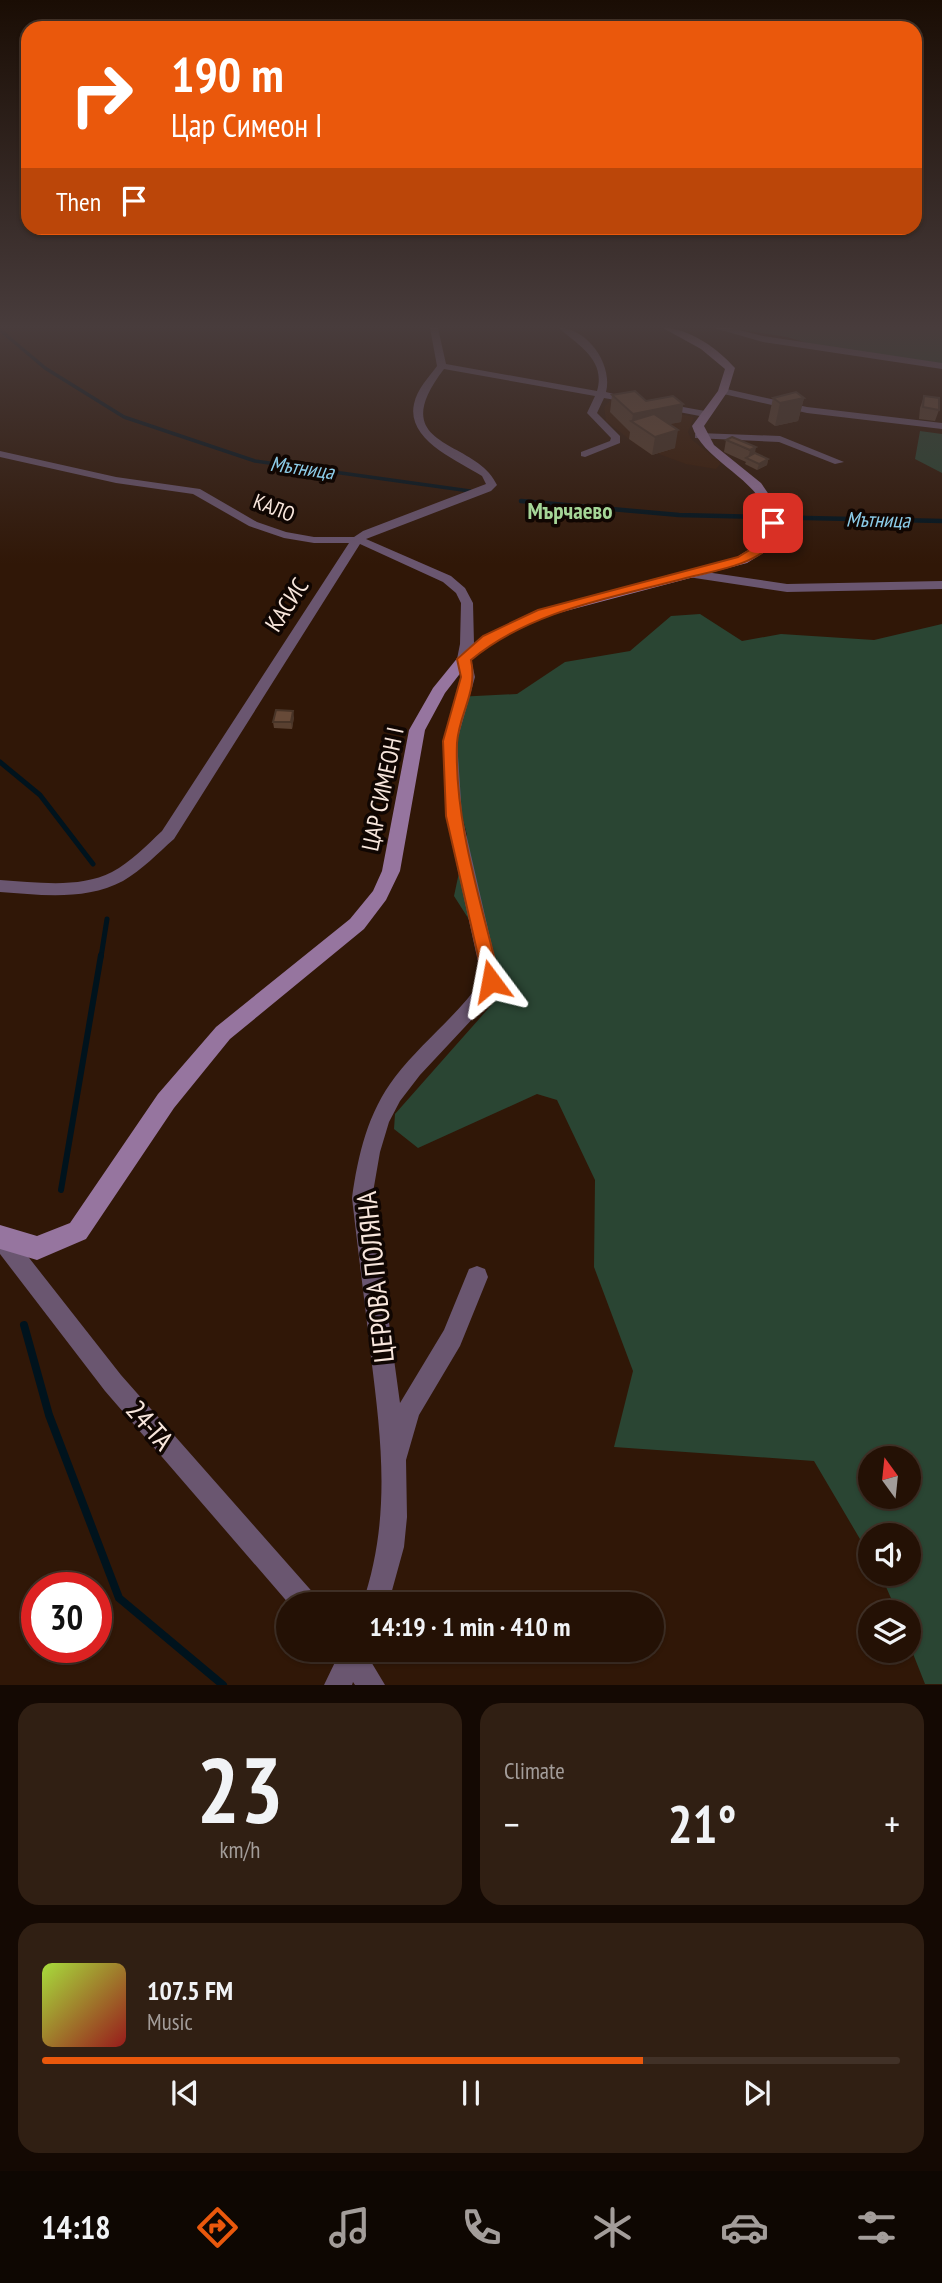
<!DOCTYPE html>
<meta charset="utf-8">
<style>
body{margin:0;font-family:"PT Sans Narrow",sans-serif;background:#301f13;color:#f1f3f6;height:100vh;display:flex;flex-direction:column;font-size:26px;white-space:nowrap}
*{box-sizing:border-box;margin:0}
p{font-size:23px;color:#a39d9a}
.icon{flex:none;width:38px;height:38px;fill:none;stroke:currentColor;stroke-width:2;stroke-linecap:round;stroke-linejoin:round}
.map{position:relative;height:1685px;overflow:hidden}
.panel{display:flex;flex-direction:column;gap:18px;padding:18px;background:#140903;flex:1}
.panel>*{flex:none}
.hud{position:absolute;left:21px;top:21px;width:901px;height:214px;border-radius:21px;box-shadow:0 2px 5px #0004,0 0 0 2px #413127;background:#ea580c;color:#fff;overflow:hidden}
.needle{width:46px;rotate:345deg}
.fabs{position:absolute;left:858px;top:1446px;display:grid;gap:14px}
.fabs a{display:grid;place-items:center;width:63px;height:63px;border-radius:50%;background:#241105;box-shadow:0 2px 5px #0004,0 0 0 2px #413127;font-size:35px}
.speed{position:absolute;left:21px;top:1572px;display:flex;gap:14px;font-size:35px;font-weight:700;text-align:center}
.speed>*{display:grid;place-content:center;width:91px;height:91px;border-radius:50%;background:#241105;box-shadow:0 2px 5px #0004,0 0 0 2px #413127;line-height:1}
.speed .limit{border:10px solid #d22;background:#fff;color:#111}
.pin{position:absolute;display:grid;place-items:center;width:60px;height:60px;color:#fff;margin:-30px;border-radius:14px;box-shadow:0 4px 10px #0006}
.me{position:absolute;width:77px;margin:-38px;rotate:347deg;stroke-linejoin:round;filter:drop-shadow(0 0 5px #0008)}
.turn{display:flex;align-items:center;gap:24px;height:147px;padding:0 35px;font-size:32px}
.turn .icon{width:91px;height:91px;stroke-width:2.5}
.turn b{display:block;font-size:49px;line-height:60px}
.then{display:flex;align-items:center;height:66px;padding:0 35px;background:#0003;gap:14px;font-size:26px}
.big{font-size:52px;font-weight:600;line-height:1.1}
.panel .tile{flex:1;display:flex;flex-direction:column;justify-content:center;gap:10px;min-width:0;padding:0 24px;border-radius:21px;background:#301f13}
.panel .dial{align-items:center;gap:0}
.dial b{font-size:91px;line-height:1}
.song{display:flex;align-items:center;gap:21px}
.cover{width:84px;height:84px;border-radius:10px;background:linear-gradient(135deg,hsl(80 70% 55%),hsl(0 70% 35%))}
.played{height:7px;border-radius:4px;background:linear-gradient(90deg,#ea580c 70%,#413127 70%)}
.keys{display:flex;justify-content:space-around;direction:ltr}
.heat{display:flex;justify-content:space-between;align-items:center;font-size:38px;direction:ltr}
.panel .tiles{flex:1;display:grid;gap:18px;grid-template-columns:1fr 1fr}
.tile:last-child{grid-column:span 2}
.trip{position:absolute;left:276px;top:1592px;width:388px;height:70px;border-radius:35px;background:#241105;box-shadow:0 2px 5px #0004,0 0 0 2px #413127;font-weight:600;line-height:70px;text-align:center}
.tab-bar{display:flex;height:112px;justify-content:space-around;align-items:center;background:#0e0702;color:#a39d9a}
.tab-bar .icon{width:49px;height:49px}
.tab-bar .selected{color:#ea580c}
.tab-bar b{font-size:32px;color:#f1f3f6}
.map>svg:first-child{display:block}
</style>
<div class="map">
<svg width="942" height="1685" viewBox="0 0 942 1685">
<rect width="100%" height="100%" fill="#301707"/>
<path fill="#391a05" d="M611,400L694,417L688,432L691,439L721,463L716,469L686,464L638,446L606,421L604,407Z"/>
<path fill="#2a4533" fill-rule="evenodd" d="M729,328H942V365L833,351L787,337Z
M920,431L942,434V473L915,459Z
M700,614L742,641L781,634L874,640L942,624V1684H925L908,1641V1612H897L880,1573H908V1535H870V1556L814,1461L614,1447L633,1371L594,1267L595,1180L557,1100L537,1094L418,1148L394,1129L395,1114L510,984L454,896L467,835L453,781L456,697L517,694L565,662L630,651L671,616ZM870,1458H908V1496H870Z"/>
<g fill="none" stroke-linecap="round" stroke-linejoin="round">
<path stroke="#00131d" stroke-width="3.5" d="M0,330L45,368L124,417L255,461L470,491"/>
<path stroke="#00131d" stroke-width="4.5" d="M521,501L679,515L942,521"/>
<path stroke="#00131d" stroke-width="5" d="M0,762L40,795L93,864
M101,957L107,919"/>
<path stroke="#00131d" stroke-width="6" d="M61,1190L101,955"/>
<path stroke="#00131d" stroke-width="8" d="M24,1325L49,1415L119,1598L223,1685"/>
<path fill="#6a5670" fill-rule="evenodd" d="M430,328H438L446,364L597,391C606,360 579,346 559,328C588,328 613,365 606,392L637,400L632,403L604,398L597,413L620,436V443L585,457L581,456V452L610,441L611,438L587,413L595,396L444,369C382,450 476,438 497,485L491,491L366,539L451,576L465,588L473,603L474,644L471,659L475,677L457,741L462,816L500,981L477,1014L420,1075L400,1101L389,1122L380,1152L372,1198L400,1403L444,1330L469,1269L477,1266L485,1269L488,1277L460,1346L419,1415L406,1460L407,1517L404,1547L388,1605H362C391,1520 382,1444 371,1357C365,1304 358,1251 352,1198C358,1155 368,1112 395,1077C422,1042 457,1016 482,980L446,816L443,741L461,677L457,659L460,644L461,603L456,593L443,582L360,544L174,839C158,853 142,870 123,881C85,901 41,895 0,892V880C36,882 79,889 112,872C131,862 147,845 162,831L349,543H314L284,538L249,526L193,494L116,483L0,457V451L116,477L200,489L257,522L286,532L314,537H354L363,531L486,484L482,476C458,461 406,440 414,404C417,389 429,377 437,366Z
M714,328H731L763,336L942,363V369L763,342Z
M722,388L807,407L942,423V429L807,413L719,393V389Z
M661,403L705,411L710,414L705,417L658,408L656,406Z
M699,433L780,436L844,462L835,464L779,442L695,438V434Z
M692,570L787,584L942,581V589L787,592L688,577L686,574Z
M0,1228L8,1231L121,1375L316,1596L320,1605H290L105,1391L0,1254Z
M334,1650H369L367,1655L385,1685H355L353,1682L352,1685H324L337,1658Z"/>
<path fill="#96759f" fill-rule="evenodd" d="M663,328C690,328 718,349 735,368L728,391L704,426L714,445L761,483L772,499L778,515L779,532L775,542L768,550L747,563L547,616L493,642L469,662L445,693L425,730L400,871L386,900L364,929L230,1039L174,1108L86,1239L37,1260L0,1249V1225L37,1236L70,1223L158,1094L216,1027L350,919L373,891L382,871L409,730L433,688L459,656L483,636L537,610L737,557L764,540C786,487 705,468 692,426L718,391L725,369L701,349Z"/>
</g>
<path fill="#594030" d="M612,395L646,401L683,404L681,422L669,424L675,448L652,455L629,439L630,432L610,412Z
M924,396L939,410L935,421L919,419L920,408Z
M773,398H804L798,421L775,426L768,421Z
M726,440L768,459L767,465L757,470L745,464L746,462L724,452Z
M294,717L292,729L274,728L273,722Z"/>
<path fill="#483427" d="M804,398L798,421L775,426L780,403Z
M683,404L681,422L643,429L632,421L633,414Z
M678,430L675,448L652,455L655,437Z
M756,447L754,459H748L750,450Z
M768,459L767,465L757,470L759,464Z
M293,711L294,717L292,729L291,722Z"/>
<path fill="#674a38" stroke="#483427" stroke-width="2" d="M635,391L646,401L673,396L683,404L633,414L612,395Z
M796,392L804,398L780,403L773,398Z
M924,396L939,398V410L923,407Z
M654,414L678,430L655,437L631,421Z
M732,437L756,447L750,450L726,440Z
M755,453L768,459L759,464L746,458Z
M276,710L293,711L291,722H273Z"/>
<linearGradient id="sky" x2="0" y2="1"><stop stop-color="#1a0d04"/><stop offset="0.58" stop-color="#483c3c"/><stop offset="1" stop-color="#483c3c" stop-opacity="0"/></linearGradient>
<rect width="942" height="564" fill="url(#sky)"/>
<path fill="#ea580c" stroke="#983908" stroke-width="2" d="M769,521L779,523L775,542C752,566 717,570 686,578C612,598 531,610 471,660C478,692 459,713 457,743C454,823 482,904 500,981L497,986L491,988L485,986L446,816L443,741L461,677L457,659L483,636L538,610L738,557L764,541Z"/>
<g text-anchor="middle" stroke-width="7" stroke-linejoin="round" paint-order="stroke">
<g font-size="21" font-style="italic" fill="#8ccce9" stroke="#100602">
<text transform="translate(302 468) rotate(8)" y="7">Мътница</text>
<text transform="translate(878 520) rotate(1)" y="7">Мътница</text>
</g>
<g font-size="21" fill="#f8e6dc" stroke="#100602">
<text transform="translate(274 508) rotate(21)" y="7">КАЛО</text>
</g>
<g font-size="23" font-weight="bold" fill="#a5d697" stroke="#100602">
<text x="570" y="519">Мърчаево</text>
</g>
<g font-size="24" fill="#f8e6dc" stroke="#100602">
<text transform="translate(287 605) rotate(-57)" y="8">КАСИС</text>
<text transform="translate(383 789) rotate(-78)" y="8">ЦАР СИМЕОН I</text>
</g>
<g font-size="28" fill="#f8e6dc" stroke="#100602">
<text transform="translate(375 1277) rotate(-96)" y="10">ЦЕРОВА ПОЛЯНА</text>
<text transform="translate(150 1425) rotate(49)" y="10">24-ТА</text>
</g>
</g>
</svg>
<div class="fabs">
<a><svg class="needle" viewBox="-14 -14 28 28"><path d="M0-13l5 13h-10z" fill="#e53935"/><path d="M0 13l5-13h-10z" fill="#a39d9a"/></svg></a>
<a><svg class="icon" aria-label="sound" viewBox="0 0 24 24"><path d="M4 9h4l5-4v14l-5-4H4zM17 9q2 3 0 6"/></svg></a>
<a><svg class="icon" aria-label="layers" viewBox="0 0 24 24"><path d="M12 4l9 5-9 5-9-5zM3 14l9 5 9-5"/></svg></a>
</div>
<div class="speed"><div class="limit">30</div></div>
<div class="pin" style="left:773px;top:523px;background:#d93025"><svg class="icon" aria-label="arrive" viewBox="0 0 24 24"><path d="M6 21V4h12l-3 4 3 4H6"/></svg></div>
<svg class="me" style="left:491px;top:981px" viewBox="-20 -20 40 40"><path d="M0-17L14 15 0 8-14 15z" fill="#ea580c" stroke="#fff" stroke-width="4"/></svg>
<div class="trip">14:19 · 1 min · 410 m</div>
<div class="hud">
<div class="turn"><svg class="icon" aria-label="right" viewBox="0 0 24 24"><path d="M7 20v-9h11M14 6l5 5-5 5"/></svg><div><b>190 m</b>Цар Симеон I</div></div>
<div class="then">Then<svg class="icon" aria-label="arrive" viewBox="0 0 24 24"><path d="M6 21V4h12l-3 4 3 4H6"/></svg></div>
</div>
</div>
<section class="panel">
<div class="tiles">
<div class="tile dial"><b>23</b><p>km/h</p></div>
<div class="tile"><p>Climate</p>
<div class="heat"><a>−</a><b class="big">21°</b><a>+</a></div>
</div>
<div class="tile">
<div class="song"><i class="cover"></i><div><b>107.5 FM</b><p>Music</p></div></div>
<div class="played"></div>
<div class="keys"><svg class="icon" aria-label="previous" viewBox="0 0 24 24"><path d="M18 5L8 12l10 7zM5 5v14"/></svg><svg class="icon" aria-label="pause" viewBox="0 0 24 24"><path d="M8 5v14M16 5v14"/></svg><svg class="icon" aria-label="next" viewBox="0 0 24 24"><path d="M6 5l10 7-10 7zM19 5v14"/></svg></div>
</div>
</div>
</section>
<nav class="tab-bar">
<b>14:18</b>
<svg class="icon selected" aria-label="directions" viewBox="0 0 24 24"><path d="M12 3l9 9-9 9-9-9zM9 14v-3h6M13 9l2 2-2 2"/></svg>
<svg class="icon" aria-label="music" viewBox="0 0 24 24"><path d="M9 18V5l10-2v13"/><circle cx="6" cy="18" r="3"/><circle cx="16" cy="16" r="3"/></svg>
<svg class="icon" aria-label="phone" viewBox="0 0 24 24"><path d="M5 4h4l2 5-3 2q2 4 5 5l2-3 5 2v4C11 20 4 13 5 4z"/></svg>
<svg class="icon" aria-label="climate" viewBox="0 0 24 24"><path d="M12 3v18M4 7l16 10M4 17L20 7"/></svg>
<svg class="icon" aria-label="car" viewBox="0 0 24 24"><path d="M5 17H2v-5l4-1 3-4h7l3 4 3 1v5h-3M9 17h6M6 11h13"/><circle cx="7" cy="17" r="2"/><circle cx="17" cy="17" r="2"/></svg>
<svg class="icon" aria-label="filters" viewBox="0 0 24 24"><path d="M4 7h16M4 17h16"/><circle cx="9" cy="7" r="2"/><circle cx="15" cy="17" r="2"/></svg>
</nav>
